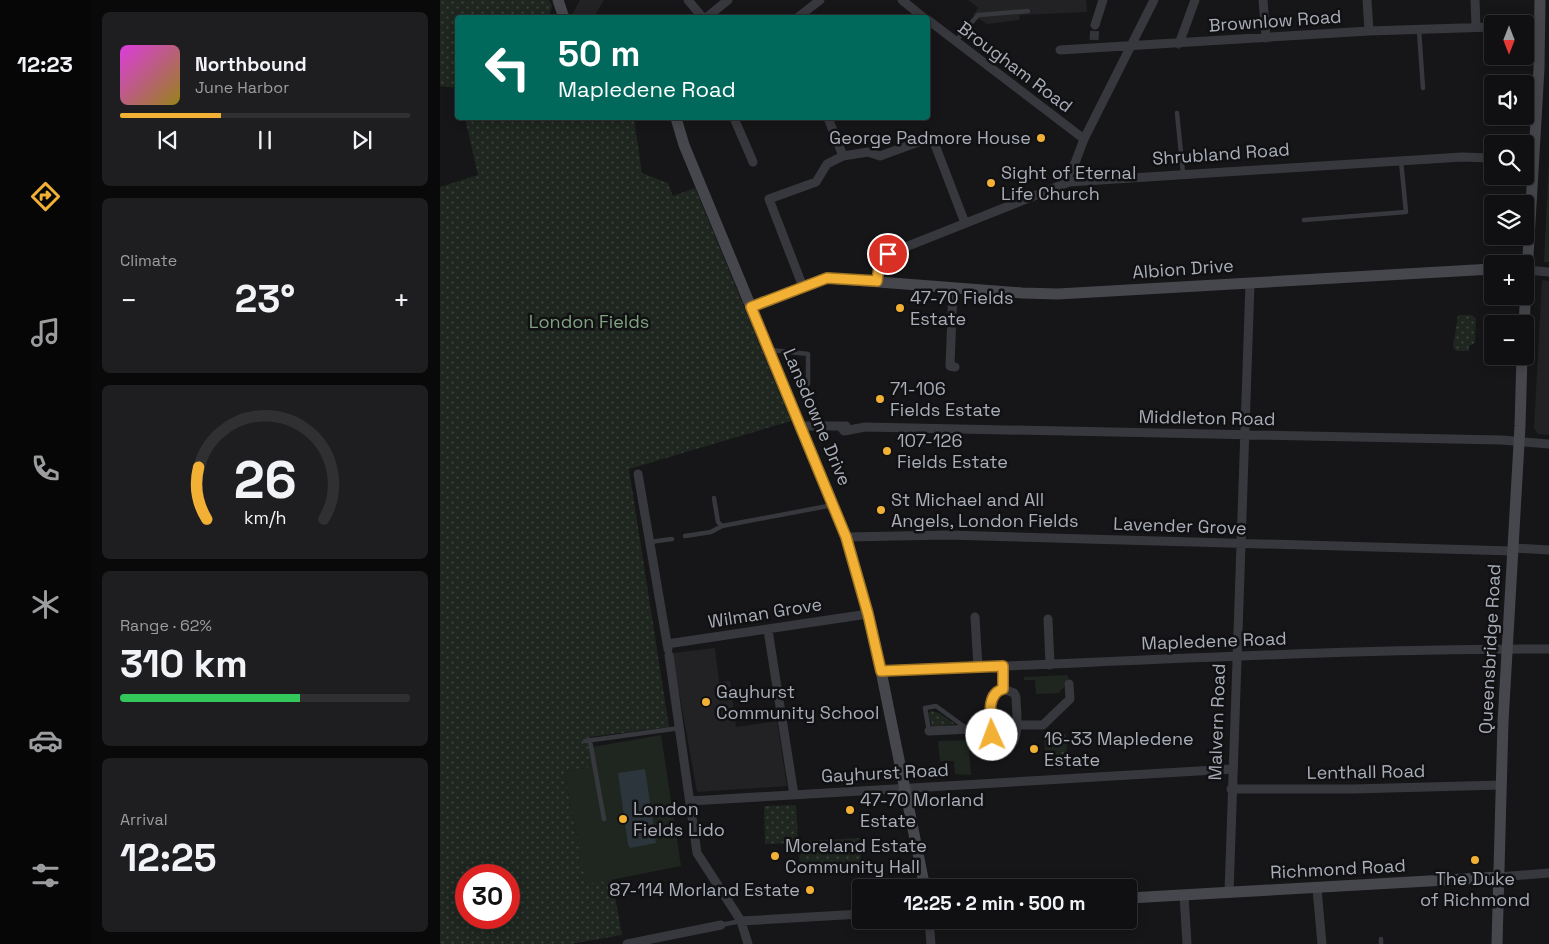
<!DOCTYPE html>
<meta charset="utf-8">
<style>
body{margin:0;font-family:"Space Grotesk",sans-serif;background:#1e1e20;color:#f1f3f6;height:100vh;display:flex;flex-direction:column;font-size:19px;white-space:nowrap}
*{box-sizing:border-box;margin:0}
p{font-size:16px;color:#9c9d9f}
.icon{flex:none;width:28px;height:28px;fill:none;stroke:currentColor;stroke-width:2;stroke-linecap:round;stroke-linejoin:round}
.map{position:relative;flex:1;overflow:hidden}
.drawer{display:flex;flex-direction:column;gap:12px;padding:12px;background:#09090a;width:350px}
.drawer>*{flex:none}
.guide{position:absolute;left:15px;top:15px;width:475px;height:105px;border-radius:5px;box-shadow:0 2px 12px #0003,0 0 0 1px #303032;background:#00695c;color:#fff;overflow:hidden}
.needle{width:32px;rotate:180deg}
.tools{position:absolute;left:1044px;top:15px;display:grid;gap:10px}
.tools a{display:grid;place-items:center;width:50px;height:50px;border-radius:5px;background:#101012;box-shadow:0 2px 12px #0003,0 0 0 1px #303032;font-size:25px}
.speed{position:absolute;left:15px;top:864px;display:flex;gap:10px;font-size:25px;font-weight:700;text-align:center}
.speed>*{display:grid;place-content:center;width:65px;height:65px;border-radius:50%;background:#101012;box-shadow:0 2px 12px #0003,0 0 0 1px #303032;line-height:1}
.speed .limit{border:8px solid #d22;background:#fff;color:#111}
.pin{position:absolute;display:grid;place-items:center;width:42px;height:42px;color:#fff;margin:-21px;border:2px solid #fff;border-radius:50%;box-shadow:0 1px 5px #0007}
.me{position:absolute;width:55px;margin:-28px;rotate:358deg;stroke-linejoin:round;filter:drop-shadow(0 0 4px #0008)}
.turn{display:flex;align-items:center;gap:18px;height:105px;padding:0 20px;font-size:22px}
.turn .icon{width:65px;height:65px;stroke-width:2.5}
.turn b{display:block;font-size:35px;line-height:42px}
.big{font-size:38px;font-weight:700;line-height:1.1}
.drawer .widget{flex:1;display:flex;flex-direction:column;justify-content:center;gap:8px;min-width:0;padding:0 18px;border-radius:8px;background:#1e1e20}
.drawer .dial{align-items:center;gap:0}
.dial svg{height:130px;overflow:visible;fill:none;stroke:#303032;stroke-width:7;stroke-linecap:round;text-anchor:middle}
.dial text{fill:#f1f3f6;stroke:none}
.song{display:flex;align-items:center;gap:15px}
.cover{width:60px;height:60px;border-radius:8px;background:linear-gradient(135deg,hsl(300 70% 55%),hsl(50 70% 35%))}
.played{height:5px;border-radius:2px;background:linear-gradient(90deg,#f2b134 35%,#303032 35%)}
.keys{display:flex;justify-content:space-around;direction:ltr}
.heat{display:flex;justify-content:space-between;align-items:center;font-size:28px;direction:ltr}
.charge{height:8px;border-radius:4px;background:linear-gradient(90deg,#34c759 62%,#303032 0)}
.trip{position:absolute;left:412px;top:879px;width:285px;height:50px;border-radius:5px;background:#101012;box-shadow:0 2px 12px #0003,0 0 0 1px #303032;font-weight:700;line-height:50px;text-align:center}
main{display:flex;flex:1;min-height:0}
.dock{display:flex;flex-direction:column;width:90px;justify-content:space-around;align-items:center;background:#060607;color:#9c9d9f}
.dock .icon{width:35px;height:35px}
.dock .selected{color:#f2b134}
.dock b{font-size:22px;color:#f1f3f6}
.map>svg:first-child{display:block}
</style>
<main>
<nav class="dock">
<b>12:23</b>
<svg class="icon selected" aria-label="directions" viewBox="0 0 24 24"><path d="M12 3l9 9-9 9-9-9zM9 14v-3h6M13 9l2 2-2 2"/></svg>
<svg class="icon" aria-label="music" viewBox="0 0 24 24"><path d="M9 18V5l10-2v13"/><circle cx="6" cy="18" r="3"/><circle cx="16" cy="16" r="3"/></svg>
<svg class="icon" aria-label="phone" viewBox="0 0 24 24"><path d="M5 4h4l2 5-3 2q2 4 5 5l2-3 5 2v4C11 20 4 13 5 4z"/></svg>
<svg class="icon" aria-label="climate" viewBox="0 0 24 24"><path d="M12 3v18M4 7l16 10M4 17L20 7"/></svg>
<svg class="icon" aria-label="car" viewBox="0 0 24 24"><path d="M5 17H2v-5l4-1 3-4h7l3 4 3 1v5h-3M9 17h6M6 11h13"/><circle cx="7" cy="17" r="2"/><circle cx="17" cy="17" r="2"/></svg>
<svg class="icon" aria-label="filters" viewBox="0 0 24 24"><path d="M4 7h16M4 17h16"/><circle cx="9" cy="7" r="2"/><circle cx="15" cy="17" r="2"/></svg>
</nav>
<section class="drawer">
<div class="widget">
<div class="song"><i class="cover"></i><div><b>Northbound</b><p>June Harbor</p></div></div>
<div class="played"></div>
<div class="keys"><svg class="icon" aria-label="previous" viewBox="0 0 24 24"><path d="M18 5L8 12l10 7zM5 5v14"/></svg><svg class="icon" aria-label="pause" viewBox="0 0 24 24"><path d="M8 5v14M16 5v14"/></svg><svg class="icon" aria-label="next" viewBox="0 0 24 24"><path d="M6 5l10 7-10 7zM19 5v14"/></svg></div>
</div>
<div class="widget"><p>Climate</p>
<div class="heat"><a>−</a><b class="big">23°</b><a>+</a></div>
</div>
<div class="widget dial"><svg viewBox="0 0 100 80">
<path d="M14 69A42 42 0 1 1 86 69"/>
<path d="M14 69A42 42 0 0 1 9 37" stroke="#f2b134"/>
<text x="50" y="56" font-size="32" font-weight="700">26</text>
<text x="50" y="72" font-size="11">km/h</text>
</svg></div>
<div class="widget"><p>Range · 62%</p><b class="big">310 km</b><div class="charge"></div></div>
<div class="widget"><p>Arrival</p><b class="big">12:25</b></div>
</section>
<div class="map">
<svg width="1109" height="944" viewBox="0 0 1109 944">
<defs>
<pattern id="park-dots" width="8" height="8" patternUnits="userSpaceOnUse" patternTransform="scale(1.25)"><rect width="8" height="8" fill="#1e261f"/><path d="M2 2h.1M6 6h.1" fill="none" stroke="#3c433d" stroke-width="1.8" stroke-linecap="round"/></pattern>
</defs>
<rect width="100%" height="100%" fill="#161618"/>
<path fill="#222225" d="M140,0H164L154,17H131Z
M528,0H646L647,12L580,15L579,20L547,24L533,15L538,8Z
M1102,280L1109,281V435L1098,434L1094,428Z
M275,648L279,682L290,681L296,727L337,721L347,786L257,792L232,653Z"/>
<path fill="#1e261f" d="M1109,160V262H1104Z
M628,675V682L619,693L596,694L595,680H584V677Z
M626,734L627,751L605,752L604,735Z
M221,735L241,866L146,885L124,772L155,766L152,747Z
M532,740L533,749L529,750L531,775L515,774L514,761H500L498,741Z"/>
<path fill="url(#park-dots)" fill-rule="evenodd" d="M0,0H109L112,6L109,17L18,18L17,88L0,86Z
M25,118H194L202,173L228,183L233,196L255,188L351,421L189,469L229,727L150,737L155,766L124,772L146,884L172,880L182,935L131,944H0V187L38,175ZM26,875H69V918H26Z
M1018,315H1031L1036,318L1035,343L1029,346V351H1016L1013,347Z
M491,711L499,713L515,724L492,727L488,713Z
M627,751L628,767L606,768L605,752Z
M356,805L358,843L325,844L324,806Z
M420,838L421,865L360,868L359,848H364L363,841Z"/>
<path fill="#2c353c" d="M205,769L216,843L190,848L188,845L178,773Z"/>
<g fill="none" stroke-linecap="round" stroke-linejoin="round">
<path stroke="#333438" stroke-width="9" stroke-dasharray="9 4.5" stroke-linecap="butt" d="M654,40L655,25"/>
<path stroke="#37383d" stroke-width="4.5" d="M979,30L983,88
M515,42L538,15L588,11
M737,113L743,173
M864,220L966,212L961,161
M331,350L368,354V384
M274,498L278,522L282,526
M245,536L271,532L282,526L393,505
M210,542L232,539
M489,731L485,708L496,706L526,728
M145,741L240,728
M150,741L164,819
M281,925L301,921
M941,939V944"/>
<path stroke="#37383d" stroke-width="9" d="M248,0L263,18
M462,0L484,18
M823,0L826,38
M927,0L929,31
M1035,0L1036,26
M266,18L288,0
M357,18L380,0
M488,20L644,139
M655,25L663,0
M1085,27L1100,28
M739,44L755,0
M620,50L929,31L1052,27
M294,118L313,162
M388,118L403,156
M629,182L628,175L635,163L644,139L714,0
M1087,270L1109,272
M437,281L439,267L448,254L629,182L1022,157L1052,158
M363,287L329,199L376,182L387,164L403,156L428,152L440,156L492,137L525,223
M513,288L510,366L515,367
M361,426H406
M400,426L404,431L425,427L1061,440L1109,444
M198,474L228,649
M406,537L508,535L1073,551
M1073,548L1109,550
M535,617L538,667
M608,619L610,665
M328,630L354,795
M227,644L428,614
M229,655L257,853L301,921L308,944
M441,671C664,663 886,649 1109,649
M563,689L574,693L576,697C576,711 584,758 556,742C551,737 548,702 552,695C555,691 559,690 563,689Z
M563,689V667
M577,725H603L630,699L629,684
M489,731L552,728
M791,789H913L1061,785
M250,801L792,769
M1059,877L1109,873
M877,889L882,944
M789,893L810,283
M744,895L747,944
M489,920L491,944
M301,921L421,914
M187,944L281,925"/>
<path stroke="#45474d" stroke-width="11" d="M118,0L124,18
M236,118L244,145L406,537L428,614L441,671L485,888
M311,307L387,278L582,293L618,294L1052,269
M1084,324L1099,69L1100,0
M689,898L1059,877
M1057,944L1063,722L1080,426L1082,356"/>
</g>
<g fill="none" stroke-linecap="round" stroke-linejoin="round">
<defs>
<path id="route" d="M448,254L439,267L437,281L387,278L311,307L406,537L428,614L441,671L563,666V689C545,694 551,720 552,735"/>
</defs>
<use href="#route" stroke="#9d7322" stroke-width="12"/>
<use href="#route" stroke="#f2b134" stroke-width="9"/>
</g>
<g fill="#f2b134" stroke="#111113" stroke-width="2">
<circle cx="601" cy="138" r="5"/>
<circle cx="551" cy="183" r="5"/>
<circle cx="460" cy="308" r="5"/>
<circle cx="440" cy="399" r="5"/>
<circle cx="447" cy="451" r="5"/>
<circle cx="441" cy="510" r="5"/>
<circle cx="266" cy="702" r="5"/>
<circle cx="594" cy="749" r="5"/>
<circle cx="410" cy="810" r="5"/>
<circle cx="183" cy="819" r="5"/>
<circle cx="335" cy="856" r="5"/>
<circle cx="1035" cy="860" r="5"/>
<circle cx="370" cy="890" r="5"/>
</g>
<g text-anchor="middle" stroke-width="5" stroke-linejoin="round" paint-order="stroke">
<g font-size="18" fill="#a8adb8" stroke="#111113">
<text transform="translate(835 21) rotate(-4)" y="6">Brownlow Road</text>
<text transform="translate(575 67) rotate(37)" y="6">Brougham Road</text>
<text transform="translate(781 154) rotate(-4)" y="6">Shrubland Road</text>
<text transform="translate(743 269) rotate(-4)" y="6">Albion Drive</text>
<text transform="translate(377 417) rotate(67)" y="6">Lansdowne Drive</text>
<text transform="translate(767 418) rotate(1)" y="6">Middleton Road</text>
<text transform="translate(740 526) rotate(2)" y="6">Lavender Grove</text>
<text transform="translate(325 613) rotate(-9)" y="6">Wilman Grove</text>
<text transform="translate(774 641) rotate(-2)" y="6">Mapledene Road</text>
<text transform="translate(1050 649) rotate(-87)" y="6">Queensbridge Road</text>
<text transform="translate(777 722) rotate(-88)" y="6">Malvern Road</text>
<text transform="translate(926 772) rotate(-1)" y="6">Lenthall Road</text>
<text transform="translate(445 773) rotate(-3)" y="6">Gayhurst Road</text>
<text transform="translate(898 869) rotate(-3)" y="6">Richmond Road</text>
</g>
<g font-size="18" fill="#a8adb8" stroke="#111113" text-anchor="start">
<text x="591" y="144" text-anchor="end">George Padmore House</text>
<text x="561" y="179">Sight of Eternal<tspan x="561" dy="21">Life Church</tspan></text>
<text x="470" y="304">47-70 Fields<tspan x="470" dy="21">Estate</tspan></text>
<text x="450" y="395">71-106<tspan x="450" dy="21">Fields Estate</tspan></text>
<text x="457" y="447">107-126<tspan x="457" dy="21">Fields Estate</tspan></text>
<text x="451" y="506">St Michael and All<tspan x="451" dy="21">Angels, London Fields</tspan></text>
<text x="276" y="698">Gayhurst<tspan x="276" dy="21">Community School</tspan></text>
<text x="604" y="745">16-33 Mapledene<tspan x="604" dy="21">Estate</tspan></text>
<text x="420" y="806">47-70 Morland<tspan x="420" dy="21">Estate</tspan></text>
<text x="193" y="815">London<tspan x="193" dy="21">Fields Lido</tspan></text>
<text x="345" y="852">Moreland Estate<tspan x="345" dy="21">Community Hall</tspan></text>
<text x="1035" y="885" text-anchor="middle">The Duke<tspan x="1035" dy="21">of Richmond</tspan></text>
<text x="360" y="896" text-anchor="end">87-114 Morland Estate</text>
</g>
<g font-size="18" fill="#7fa381" stroke="#111113">
<text x="149" y="328">London Fields</text>
</g>
</g>
</svg>
<div class="tools">
<a><svg class="needle" viewBox="-14 -14 28 28"><path d="M0-13l5 13h-10z" fill="#e53935"/><path d="M0 13l5-13h-10z" fill="#9c9d9f"/></svg></a>
<a><svg class="icon" aria-label="sound" viewBox="0 0 24 24"><path d="M4 9h4l5-4v14l-5-4H4zM17 9q2 3 0 6"/></svg></a>
<a><svg class="icon" aria-label="search" viewBox="0 0 24 24"><circle cx="10" cy="10" r="6"/><path d="M15 15l6 6"/></svg></a>
<a><svg class="icon" aria-label="layers" viewBox="0 0 24 24"><path d="M12 4l9 5-9 5-9-5zM3 14l9 5 9-5"/></svg></a>
<a>+</a>
<a>−</a>
</div>
<div class="speed"><div class="limit">30</div></div>
<div class="pin" style="left:448px;top:254px;background:#d93025"><svg class="icon" aria-label="arrive" viewBox="0 0 24 24"><path d="M6 21V4h12l-3 4 3 4H6"/></svg></div>
<svg class="me" style="left:552px;top:735px" viewBox="-20 -20 40 40"><circle r="19" fill="#fff"/><path d="M0-13L10 11 0 6-10 11z" fill="#f2b134"/></svg>
<div class="trip">12:25 · 2 min · 500 m</div>
<div class="guide">
<div class="turn"><svg class="icon" aria-label="left" viewBox="0 0 24 24"><path d="M17 20v-9H6M10 6l-5 5 5 5"/></svg><div><b>50 m</b>Mapledene Road</div></div>
</div>
</div>
</main>
